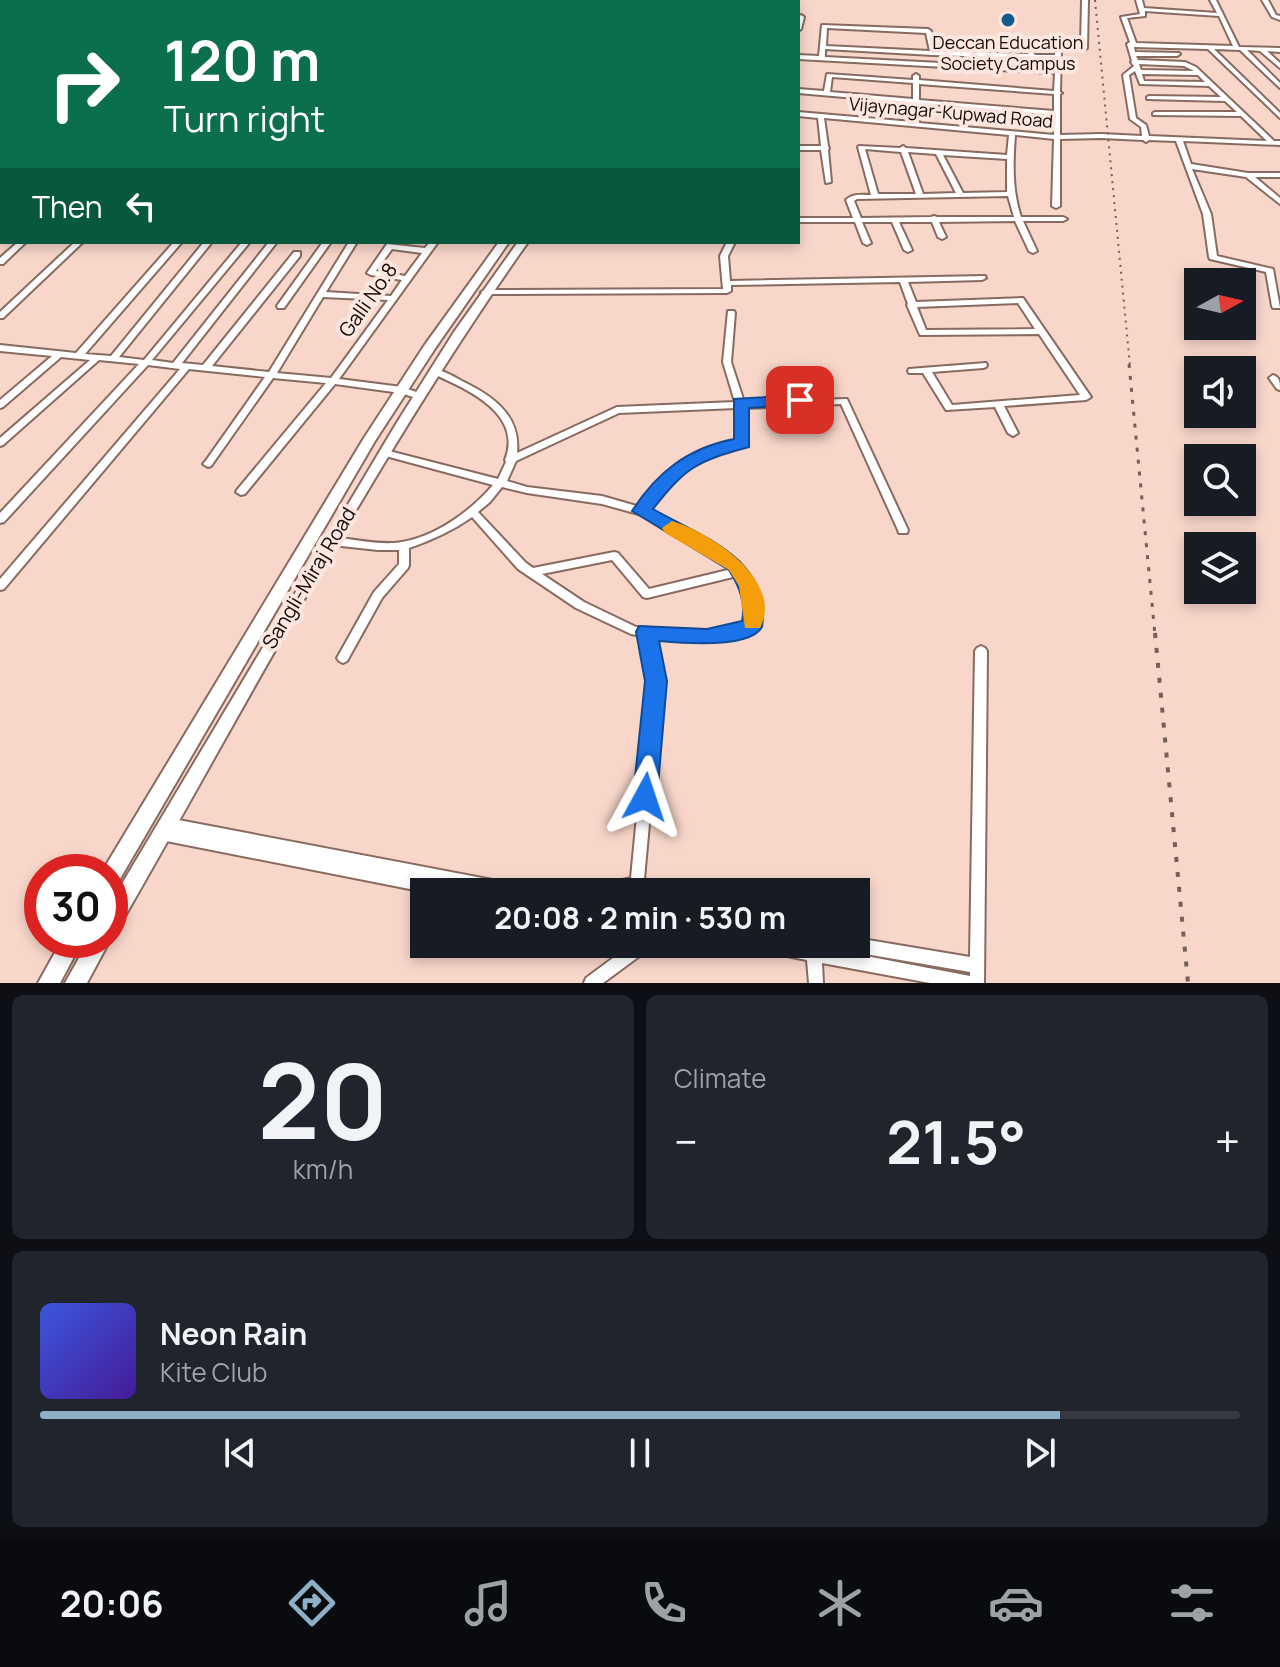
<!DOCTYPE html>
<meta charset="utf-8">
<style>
body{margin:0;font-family:Manrope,sans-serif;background:#20242c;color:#f1f3f6;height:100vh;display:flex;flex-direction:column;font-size:30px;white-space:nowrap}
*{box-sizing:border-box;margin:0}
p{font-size:26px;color:#9ea1a6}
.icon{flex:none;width:44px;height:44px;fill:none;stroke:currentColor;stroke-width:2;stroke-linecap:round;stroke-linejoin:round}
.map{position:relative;height:983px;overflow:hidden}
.details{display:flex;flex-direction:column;gap:12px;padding:12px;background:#0d0f14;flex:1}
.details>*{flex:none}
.guide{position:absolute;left:0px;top:0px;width:800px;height:244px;box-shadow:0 4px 12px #0003;background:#0b6e4f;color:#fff;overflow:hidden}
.needle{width:52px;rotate:82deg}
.buttons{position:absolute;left:1184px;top:268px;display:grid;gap:16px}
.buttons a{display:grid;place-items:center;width:72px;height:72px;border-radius:0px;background:#171b24;box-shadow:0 4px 12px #0003;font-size:40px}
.speed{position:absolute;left:24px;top:854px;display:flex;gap:16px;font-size:40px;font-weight:700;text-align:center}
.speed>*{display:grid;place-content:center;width:104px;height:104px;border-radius:50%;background:#171b24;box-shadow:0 4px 12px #0003;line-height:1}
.speed .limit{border:12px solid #d22;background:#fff;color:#111}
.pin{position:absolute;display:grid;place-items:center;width:68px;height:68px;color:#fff;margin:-34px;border-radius:16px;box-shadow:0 4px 12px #0006}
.me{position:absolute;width:88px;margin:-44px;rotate:5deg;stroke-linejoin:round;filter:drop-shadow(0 0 6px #0008)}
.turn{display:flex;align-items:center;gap:28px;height:168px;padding:0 32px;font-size:36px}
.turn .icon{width:104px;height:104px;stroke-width:2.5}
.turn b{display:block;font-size:56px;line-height:68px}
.then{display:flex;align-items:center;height:76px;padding:0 32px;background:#0003;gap:16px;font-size:30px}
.big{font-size:60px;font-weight:700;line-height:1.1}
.details .widget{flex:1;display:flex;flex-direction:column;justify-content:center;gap:12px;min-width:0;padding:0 28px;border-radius:12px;background:#20242c}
.details .dial{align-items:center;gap:0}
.dial b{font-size:104px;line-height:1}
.song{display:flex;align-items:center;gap:24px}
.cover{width:96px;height:96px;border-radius:12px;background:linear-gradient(135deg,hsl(230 70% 55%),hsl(260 70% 35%))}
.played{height:8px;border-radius:4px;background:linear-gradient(90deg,#8dafc8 85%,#363941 85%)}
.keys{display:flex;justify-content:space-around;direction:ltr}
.heat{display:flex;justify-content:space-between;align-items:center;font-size:44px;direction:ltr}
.details .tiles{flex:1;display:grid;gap:12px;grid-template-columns:1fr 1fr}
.widget:last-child{grid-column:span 2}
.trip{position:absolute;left:410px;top:878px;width:460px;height:80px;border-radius:0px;background:#171b24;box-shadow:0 4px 12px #0003;font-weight:700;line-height:80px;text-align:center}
.dock{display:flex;height:128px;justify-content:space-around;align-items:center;background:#090b0e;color:#9ea1a6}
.dock .icon{width:56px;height:56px}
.dock .on{color:#8dafc8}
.dock b{font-size:36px;color:#f1f3f6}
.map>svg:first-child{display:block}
</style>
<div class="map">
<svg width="1280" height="983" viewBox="0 0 1280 983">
<rect width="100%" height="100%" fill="#f8d6ca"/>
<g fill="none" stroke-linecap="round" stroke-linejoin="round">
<defs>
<path id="minor" d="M25,0H31L29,2H23Z
M63,0H69L66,2H60Z
M94,0H100L98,2H92Z
M132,0H138L135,2H129Z
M156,0H162L160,2H154Z
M183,0H189L187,2H181Z
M271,0H277L275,2H269Z
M306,0H312L310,2H304Z
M341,0H347L345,2H339Z
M1082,0H1088L1087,48L1084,50L1061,49L1060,92L1062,93L1060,94V135L1101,134L1142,136L1141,127L1130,119L1123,75L1134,66L1131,62L1132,61L1127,44L1130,42L1121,17L1140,14L1136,0H1142L1144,8L1217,13L1210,0H1216L1239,47L1280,48V52L1267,51L1280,63V68L1260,51L1247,50L1280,83V88L1240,50L1214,49L1280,113V118L1208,49L1134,47L1135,52L1179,53L1180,54L1177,56H1136L1138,60L1185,62L1196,67L1274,141H1280V145L1183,141L1191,164L1248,173H1280V177H1255L1280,198V204L1246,177L1192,169L1211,214L1217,256L1273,269L1280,308H1273L1272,306L1266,272L1210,259L1209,257L1203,214L1176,141L1149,140L1146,142L1143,140L1101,138L1060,139V206L1056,208L1052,206L1054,139L1015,135C1013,163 1012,190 1021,217H1063L1067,219L1063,221H1023L1037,251L1033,253L1029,251L1015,221L939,222L946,237L942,239L938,237L932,222H899L912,250L908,252L904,250L892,222H862L871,243L867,245L863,243L855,222H798V218H853L846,200C853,193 862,195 871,195L858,147L859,146L900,148L903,146L906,148L1007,155L1009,135L824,118L828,146L829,148L828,150L831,182L826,183L821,150H798V146H821L818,118L798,116V112L913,122V103L798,93V89L824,91L827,74L913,80V76L916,74L919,76V80L1054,91L1055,73L798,59V55L819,56L822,25L928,29L931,31L933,39L1024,41L1035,55H1055L1056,46H1081ZM1145,11L1219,16L1233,46L1136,43L1127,18L1145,16ZM827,28L926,33L930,51L826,46ZM933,43L1022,45L1029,54L935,51ZM825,49L933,55L1055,59V69L825,57ZM1139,64L1184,66L1194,71L1141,70ZM1135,71L1140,84L1209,86L1221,97L1149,96L1147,97V99L1225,101L1237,112H1155L1153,113V115L1241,116L1267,141L1149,136L1146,125L1136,118L1129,75ZM1142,74L1198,75L1205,82L1144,81ZM832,77L913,83V99L830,92ZM919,84L1054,94V111L919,100ZM919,103L1054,115V135L919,123ZM865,149L901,152L916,194H878ZM908,152L936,154L956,193L923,194ZM943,155L1007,159V192L963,193ZM1008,196L1014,217H937L934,216L931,217L861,218L854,201L857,199Z
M1262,0H1268L1276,15L1280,16V20L1272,17Z
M801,15L804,17L801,29L798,31V18Z
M2,17V21L0,22V18Z
M2,40V45L0,46V41Z
M2,53V57L0,58V54Z
M2,131V136L0,137V132Z
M0,140H2V144H0Z
M0,216H2V222H0Z
M18,242H26L3,264H0V258Z
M75,242H83L3,318H0V312Z
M174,242H182L85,354L111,356L204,242H212L119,357L144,360L242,242H250L152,360L173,363L269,242H277L182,363L203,365L294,252H300V256L212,366L269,372L349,242H357L326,292L391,296L402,280L371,275L367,273L387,244L425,248L430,242H438L339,379L402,387L422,394L424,396L419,399L401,393L335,384L245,494L241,495L236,492L237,490L326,383L273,378L211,466L208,467L203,464L205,462L265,377L189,369L4,589L0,590V579L180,369L148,365L4,522L0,523V513L139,364L99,360L3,445L0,446V438L90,360L61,357L3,407L0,408V400L52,356L0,351V345L76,353ZM392,249L422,253L405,276L376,271ZM323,297L388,300L331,378L277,373Z
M323,242H331L284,308H278L277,306Z
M727,242H735L728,256L730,281L985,276L986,278L982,280L908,282L916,302L1023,298L1091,397L1086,400L1004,406L1018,433L1013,436L1008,433L995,407L946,410L923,373H909L908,371L909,369L986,363L987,365L986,367L983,368L932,372L952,405L1080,395L1039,334L920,335L907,305L908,304L900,282L731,285V291L727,293L485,294L481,292L485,290L723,289L720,256ZM1018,303L1035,329L926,330L917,307Z
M728,311H734L735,313L731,362L744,402L847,399L908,530L907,533H899L898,530L841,404L745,408L747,443L745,445L721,451L678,472L649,510L739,562L753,584L760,610L756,630L752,631L707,642L654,637L662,681L644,879C653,881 661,884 665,892H604C608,882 621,880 631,878L650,681L642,636L631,634L576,608L518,569L472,517C452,531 432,540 409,548V565L408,568L382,598L347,661L343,663L339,661L337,658L374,592L399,564V550H378L332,545L328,544L327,541L328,538L332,537C352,539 373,544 394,543C432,540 470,512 493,485L382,455L380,453L382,451L385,450L498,479L506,462L505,460C524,413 465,388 431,373L430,371L431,369C441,369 451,375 460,380C491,395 521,414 517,453L617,407L735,402L723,362ZM736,408L737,441L715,446L672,468L640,507L602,496L527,487L507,481L516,461L619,413ZM502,487L527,493L602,504L642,515L732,569L649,589L618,553L614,552L533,568L526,563L478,512L490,502ZM612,560L643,597L647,598L737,576C746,590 749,607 747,624L707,632L636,627L584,602L542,574Z
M1273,375C1280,377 1280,383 1280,390L1277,389L1269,378Z
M981,646L985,648L987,651L984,983H930L822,963L823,983H809L807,960L761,951L756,949L754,944H800L814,946L970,976V972L848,951L843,949L841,944H856V938L970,957L975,651L977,648Z
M168,818L519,885L524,887L526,892H485L465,888L467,892H425L156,839L154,835L156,831L161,829L169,830L163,828L161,824L163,820Z
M612,944H659L657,949L641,955L603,983H584L586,978L621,952L614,949Z"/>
<path id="highway" d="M672,0H680L670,2Z
M684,0H692L683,2Z
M499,242H509L436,347L375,441L117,884L110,886V872L103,870L364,438L424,346Z
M518,242H528C374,460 250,699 117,930L110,933V904L396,424L454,332Z
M62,940H83L60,983H38Z
M89,940H110L87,983H65Z"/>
</defs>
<use href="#minor" stroke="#886b60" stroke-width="4"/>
<use href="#highway" stroke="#886b60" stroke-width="4"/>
<use href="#minor" fill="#fff" fill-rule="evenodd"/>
<use href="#highway" fill="#fff" fill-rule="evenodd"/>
<path stroke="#746059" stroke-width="2" stroke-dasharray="2 5" stroke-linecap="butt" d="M1095,0L1130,366"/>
<path stroke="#746059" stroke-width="3" stroke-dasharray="4 8" stroke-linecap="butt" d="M1129,364L1155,635"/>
<path stroke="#746059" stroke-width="4" stroke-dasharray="5 10" stroke-linecap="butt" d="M1155,633L1188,983"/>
</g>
<path fill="#1a73e8" stroke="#114b97" stroke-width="2" d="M800,395L808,400L806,404L749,408V447C697,461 686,467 653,509C702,537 772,559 762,627C750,649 681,643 659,641L667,681L657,797L654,805L645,808L637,805L633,797L645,681L636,632L639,626L707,629L742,621C746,602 739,586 729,570L632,511C657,472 688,448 734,439V399Z"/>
<path fill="#f59e0b" d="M672,521C709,532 785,580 760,628H745L739,586L729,570L665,533L662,528Z"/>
<circle fill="#135c90" stroke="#fbe7df" stroke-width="3" cx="1008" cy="20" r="8"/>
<g text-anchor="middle" stroke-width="8" stroke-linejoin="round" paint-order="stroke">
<g font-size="18" fill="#130906" stroke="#fbe7df">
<text x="1008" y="49">Deccan Education<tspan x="1008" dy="21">Society Campus</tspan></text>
</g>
<g font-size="18" fill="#130906" stroke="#fbe7df">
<text transform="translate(951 113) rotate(5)" y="6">Vijaynagar-Kupwad Road</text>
</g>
<g font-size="20" fill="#130906" stroke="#fbe7df">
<text transform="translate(368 300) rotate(-55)" y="7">Galli No.8</text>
<text transform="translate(309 578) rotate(-59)" y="7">Sangli-Miraj Road</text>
</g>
</g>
</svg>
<div class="buttons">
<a><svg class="needle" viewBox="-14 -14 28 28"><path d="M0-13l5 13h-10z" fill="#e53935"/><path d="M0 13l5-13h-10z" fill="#9ea1a6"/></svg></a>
<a><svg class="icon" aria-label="sound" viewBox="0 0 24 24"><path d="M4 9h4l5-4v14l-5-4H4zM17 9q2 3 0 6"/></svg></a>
<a><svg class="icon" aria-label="search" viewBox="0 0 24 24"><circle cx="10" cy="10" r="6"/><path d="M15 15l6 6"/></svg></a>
<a><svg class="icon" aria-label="layers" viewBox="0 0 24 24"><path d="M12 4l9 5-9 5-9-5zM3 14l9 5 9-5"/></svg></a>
</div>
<div class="speed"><div class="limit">30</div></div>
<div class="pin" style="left:800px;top:400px;background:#d93025"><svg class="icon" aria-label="arrive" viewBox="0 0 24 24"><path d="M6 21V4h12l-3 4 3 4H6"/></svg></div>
<svg class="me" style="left:645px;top:797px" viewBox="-20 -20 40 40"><path d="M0-17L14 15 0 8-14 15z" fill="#1a73e8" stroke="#fff" stroke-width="4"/></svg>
<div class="trip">20:08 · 2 min · 530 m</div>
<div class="guide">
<div class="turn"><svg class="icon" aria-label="right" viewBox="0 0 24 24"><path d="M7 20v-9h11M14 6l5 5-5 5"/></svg><div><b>120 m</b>Turn right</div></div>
<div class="then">Then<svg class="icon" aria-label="left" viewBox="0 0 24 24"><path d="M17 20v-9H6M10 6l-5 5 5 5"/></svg></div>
</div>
</div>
<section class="details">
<div class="tiles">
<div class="widget dial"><b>20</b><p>km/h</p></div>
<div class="widget"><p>Climate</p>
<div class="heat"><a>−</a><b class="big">21.5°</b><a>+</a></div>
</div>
<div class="widget">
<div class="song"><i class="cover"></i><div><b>Neon Rain</b><p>Kite Club</p></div></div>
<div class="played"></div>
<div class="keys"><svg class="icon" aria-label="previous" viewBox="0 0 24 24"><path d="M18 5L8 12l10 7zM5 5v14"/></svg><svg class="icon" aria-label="pause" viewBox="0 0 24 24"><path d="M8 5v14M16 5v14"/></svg><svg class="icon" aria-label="next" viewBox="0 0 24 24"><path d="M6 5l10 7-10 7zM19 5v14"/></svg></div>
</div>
</div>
</section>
<nav class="dock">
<b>20:06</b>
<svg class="icon on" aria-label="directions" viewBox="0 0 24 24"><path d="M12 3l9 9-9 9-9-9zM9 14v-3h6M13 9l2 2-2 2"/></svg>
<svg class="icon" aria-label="music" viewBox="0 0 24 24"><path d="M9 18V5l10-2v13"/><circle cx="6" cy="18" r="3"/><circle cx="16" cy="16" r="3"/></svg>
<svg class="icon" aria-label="phone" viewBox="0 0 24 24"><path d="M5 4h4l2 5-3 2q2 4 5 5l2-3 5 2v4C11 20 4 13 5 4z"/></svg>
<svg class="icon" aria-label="climate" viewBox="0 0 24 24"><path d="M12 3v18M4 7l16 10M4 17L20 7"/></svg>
<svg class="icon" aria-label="car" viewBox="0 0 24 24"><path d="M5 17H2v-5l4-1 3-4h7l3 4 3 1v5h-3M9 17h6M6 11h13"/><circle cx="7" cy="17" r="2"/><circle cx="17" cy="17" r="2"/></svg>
<svg class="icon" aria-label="filters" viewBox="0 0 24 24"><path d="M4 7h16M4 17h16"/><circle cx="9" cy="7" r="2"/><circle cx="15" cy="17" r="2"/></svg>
</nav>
